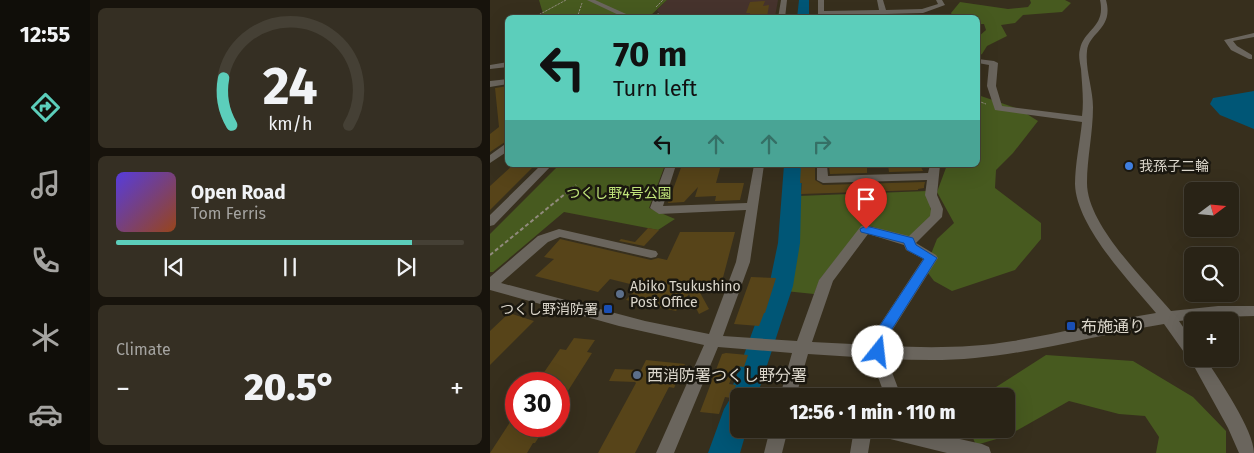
<!DOCTYPE html>
<meta charset="utf-8">
<style>
body{margin:0;font-family:"Fira Sans","Noto Sans JP",sans-serif;background:#352f23;color:#f1f3f6;height:100vh;display:flex;flex-direction:column;font-size:19px;white-space:nowrap}
*{box-sizing:border-box;margin:0}
p{font-size:16px;color:#a5a4a1}
.icon{flex:none;width:28px;height:28px;fill:none;stroke:currentColor;stroke-width:2;stroke-linecap:round;stroke-linejoin:round}
.map{position:relative;flex:1;overflow:hidden}
.side{display:flex;flex-direction:column;gap:8px;padding:8px;background:#17130c;width:400px}
.side>*{flex:none}
.hud{position:absolute;left:15px;top:15px;width:475px;height:152px;border-radius:8px;box-shadow:0 5px 20px #0002,0 0 0 1px #454035;background:#5ccebb;color:#111;overflow:hidden}
.needle{width:32px;rotate:74deg}
.tools{position:absolute;left:694px;top:182px;display:grid;gap:10px}
.tools a{display:grid;place-items:center;width:55px;height:55px;border-radius:8px;background:#292316;box-shadow:0 5px 20px #0002,0 0 0 1px #454035;font-size:25px}
.speed{position:absolute;left:15px;top:372px;display:flex;gap:10px;font-size:25px;font-weight:700;text-align:center}
.speed>*{display:grid;place-content:center;width:65px;height:65px;border-radius:50%;background:#292316;box-shadow:0 5px 20px #0002,0 0 0 1px #454035;line-height:1}
.speed .limit{border:8px solid #d22;background:#fff;color:#111}
.pin{position:absolute;display:grid;place-items:center;width:42px;height:42px;color:#fff;margin:-51px -21px;border-radius:50% 50% 50% 0;rotate:-45deg;box-shadow:0 0 5px #0007}
.pin .icon{rotate:45deg}
.me{position:absolute;width:55px;margin:-28px;rotate:16deg;stroke-linejoin:round;filter:drop-shadow(0 0 4px #0008)}
.turn{display:flex;align-items:center;gap:18px;height:105px;padding:0 25px;font-size:22px}
.turn .icon{width:65px;height:65px;stroke-width:2.5}
.turn b{display:block;font-size:35px;line-height:42px}
.lanes{display:flex;align-items:center;height:48px;padding:0 25px;background:#0003;justify-content:center;gap:25px;direction:ltr}
.lanes .off{opacity:.35}
.big{font-size:38px;font-weight:800;line-height:1.1}
.side .card{flex:1;display:flex;flex-direction:column;justify-content:center;gap:8px;min-width:0;padding:0 18px;border-radius:8px;background:#352f23}
.side .dial{align-items:center;gap:0}
.dial svg{height:130px;overflow:visible;fill:none;stroke:#454035;stroke-width:7;stroke-linecap:round;text-anchor:middle}
.dial text{fill:#f1f3f6;stroke:none}
.song{display:flex;align-items:center;gap:15px}
.cover{width:60px;height:60px;border-radius:8px;background:linear-gradient(135deg,hsl(250 70% 55%),hsl(20 70% 35%))}
.played{height:5px;border-radius:2px;background:linear-gradient(90deg,#5ccebb 85%,#454035 85%)}
.keys{display:flex;justify-content:space-around;direction:ltr}
.heat{display:flex;justify-content:space-between;align-items:center;font-size:28px;direction:ltr}
.trip{position:absolute;left:240px;top:388px;width:285px;height:50px;border-radius:8px;background:#292316;box-shadow:0 5px 20px #0002,0 0 0 1px #454035;font-weight:800;line-height:50px;text-align:center}
main{display:flex;flex:1;min-height:0}
.dock{display:flex;flex-direction:column;width:90px;justify-content:space-around;align-items:center;background:#100e09;color:#a5a4a1}
.dock .icon{width:35px;height:35px}
.dock .current{color:#5ccebb}
.dock b{font-size:22px;color:#f1f3f6}
.map>svg:first-child{display:block}
</style>
<main>
<nav class="dock">
<b>12:55</b>
<svg class="icon current" aria-label="directions" viewBox="0 0 24 24"><path d="M12 3l9 9-9 9-9-9zM9 14v-3h6M13 9l2 2-2 2"/></svg>
<svg class="icon" aria-label="music" viewBox="0 0 24 24"><path d="M9 18V5l10-2v13"/><circle cx="6" cy="18" r="3"/><circle cx="16" cy="16" r="3"/></svg>
<svg class="icon" aria-label="phone" viewBox="0 0 24 24"><path d="M5 4h4l2 5-3 2q2 4 5 5l2-3 5 2v4C11 20 4 13 5 4z"/></svg>
<svg class="icon" aria-label="climate" viewBox="0 0 24 24"><path d="M12 3v18M4 7l16 10M4 17L20 7"/></svg>
<svg class="icon" aria-label="car" viewBox="0 0 24 24"><path d="M5 17H2v-5l4-1 3-4h7l3 4 3 1v5h-3M9 17h6M6 11h13"/><circle cx="7" cy="17" r="2"/><circle cx="17" cy="17" r="2"/></svg>
</nav>
<section class="side">
<div class="card dial"><svg viewBox="0 0 100 80">
<path d="M14 69A42 42 0 1 1 86 69"/>
<path d="M14 69A42 42 0 0 1 9 40" stroke="#5ccebb"/>
<text x="50" y="56" font-size="32" font-weight="700">24</text>
<text x="50" y="72" font-size="11">km/h</text>
</svg></div>
<div class="card">
<div class="song"><i class="cover"></i><div><b>Open Road</b><p>Tom Ferris</p></div></div>
<div class="played"></div>
<div class="keys"><svg class="icon" aria-label="previous" viewBox="0 0 24 24"><path d="M18 5L8 12l10 7zM5 5v14"/></svg><svg class="icon" aria-label="pause" viewBox="0 0 24 24"><path d="M8 5v14M16 5v14"/></svg><svg class="icon" aria-label="next" viewBox="0 0 24 24"><path d="M6 5l10 7-10 7zM19 5v14"/></svg></div>
</div>
<div class="card"><p>Climate</p>
<div class="heat"><a>−</a><b class="big">20.5°</b><a>+</a></div>
</div>
</section>
<div class="map">
<svg width="764" height="453" viewBox="0 0 764 453">
<rect width="100%" height="100%" fill="#372f1d"/>
<path fill="#46332d" d="M177,0H288L285,17H170L171,15L167,10Z"/>
<path fill="#475a1f" d="M49,0H177L158,18L54,17Z
M540,0H575L581,3L572,12L533,15L525,23L511,25L517,36L497,46L492,54L488,56V37L496,30L494,24H488V18L463,17L461,13L470,2L518,9L538,7L541,3Z
M488,95L529,109L548,121L523,153L506,170L505,188L551,223V239L525,270L462,291L444,281L435,269L447,239L464,223L447,192L457,165H488Z
M69,165H175L159,208L185,219L168,230L74,212L3,272H0V234Z
M437,191L442,215L420,236L415,237L374,224L330,279L324,294L295,291L307,231L308,196Z
M556,355L643,361L703,397L736,431V453H666L669,437L655,416L629,414L579,401L517,436L486,445L479,429H516V396H492Z"/>
<path fill="#005676" d="M764,91V129L730,115L720,104L723,98Z"/>
<g fill="none" stroke-linecap="round" stroke-linejoin="round">
<path fill="#005676" fill-rule="evenodd" d="M309,0H319V18H307Z
M294,165H312L310,243L303,286L267,396H249V429H257L250,453H218L234,409L240,399L239,396L279,286L288,243Z"/>
</g>
<path fill="#574419" d="M275,1L273,6L279,5L277,17L259,18L260,13H256L260,2Z
M18,86V140L0,152V134L9,127L5,88Z
M23,165H45L0,210V186Z
M192,165H231L226,183H254L250,200L225,201L226,196L205,197L208,187L194,202L178,203Z
M311,165H323V167H325V180L333,185L435,182L434,186V188L428,189V190L311,194L312,183H310Z
M342,165H372V168L377,167V173L340,174L339,167Z
M398,165H430L433,171L399,172Z
M158,228L169,230L154,246L129,241L131,239L145,242Z
M190,232H245L230,289H208L219,309L209,314L199,294L186,311L136,300L148,286L120,279L108,292L45,276L64,259L54,257L70,239L161,260L168,258L177,260Z
M261,277L286,278L275,313H274L269,326L244,324Z
M19,313L44,321L0,365V331Z
M84,338L105,340L97,352L102,353L69,405V384H46L70,349L76,350Z
M236,353L258,355L254,367L247,366L239,384L246,385L241,398L235,397L229,414L210,412L232,354Z
M156,360L195,364L184,388L179,387L145,453H108L146,383L145,382L119,381L125,369L151,370Z
M26,413V426H56L45,443H43L37,453H0Z"/>
<g fill="none" stroke-linecap="round" stroke-linejoin="round">
<path stroke="#918b7d" stroke-width="1" stroke-dasharray="2.5 1" stroke-linecap="butt" d="M166,7L173,0
M43,18L76,0
M87,18L92,3
M488,101L496,104"/>
<path stroke="#918b7d" stroke-width="2" stroke-dasharray="4 2.5" stroke-linecap="butt" d="M0,255L86,185"/>
<path fill="#6a655d" fill-rule="evenodd" d="M97,0H105L145,18H135Z
M291,0H297L295,18H288Z
M328,0H334V11L389,10L387,0H393L396,10L432,9L448,4L446,0H452L455,5L433,13L396,14L397,18H390V14L334,15V18H328Z
M610,0H616C624,29 599,32 597,51C595,69 603,89 603,107C603,133 597,158 597,183C597,225 655,280 681,311L728,306H764V316L728,317L689,321L702,340V359H716C729,380 764,430 764,453H749L738,428L700,359L701,357L696,355L674,324C611,334 549,352 485,358C456,361 426,360 397,359L411,396H395L381,358L318,354L306,396H290L302,353L228,347L184,453H166L214,345L129,326L0,290V277L48,236L69,229L161,250L166,251L168,254L166,257L161,258L70,237L58,242L11,283L155,321L219,334L246,262L256,210L169,214L160,208L176,165H186L173,206L257,203L264,165H274L260,262L233,336L307,341L329,280L371,226L375,225L419,236L440,216L441,209L435,195L437,180L333,183L327,180V165H337L338,176L438,173L440,165H450L447,195L453,209L452,217L426,243L446,255L448,258L398,337L397,346C440,348 482,348 523,341C571,333 618,321 666,313C640,282 586,226 585,184C585,164 590,142 592,122L505,110L497,86L499,65L488,63V59L504,61L508,63L506,86L512,106L592,116C594,101 592,85 591,69C590,63 588,55 590,49C594,29 616,27 610,0ZM378,234L414,245L416,250L433,259L385,332L382,345L322,342L343,281Z
M168,13L171,15V18H164Z
M764,33V37L743,41L747,46L762,55V59H759L741,50L734,40Z
M18,62V67L0,69V65Z
M18,79V84L0,87V81Z
M18,142V151L0,163V155Z
M51,165H62L4,225L0,226V215Z
M280,429H298L292,453H274Z
M364,429H382L378,453H360Z
M383,429H425L492,444L499,447L501,453H457L392,437L386,435Z"/>
</g>
<path fill="#1a73e8" stroke="#114b97" d="M376,226L423,238L426,245L447,258L397,337L394,356L388,357L383,356L381,352L383,336L434,259L417,250L414,243L371,232L370,229Z"/>
<circle fill="#3f7fe0" stroke="#1b1810" stroke-width="2" cx="639" cy="166" r="5"/>
<g fill="#5c6f8a" stroke="#1b1810" stroke-width="2">
<circle cx="130" cy="294" r="5"/>
<circle cx="147" cy="375" r="5"/>
</g>
<g fill="#1a4fb4" stroke="#1b1810" stroke-width="2">
<rect x="113" y="304" width="10" height="10" rx="2.5"/>
<rect x="576" y="321" width="10" height="10" rx="2.5"/>
</g>
<g text-anchor="middle" stroke-width="5" stroke-linejoin="round" paint-order="stroke">
<g font-size="14" fill="#dcd7cc" stroke="#1b1810" text-anchor="start">
<text x="649" y="171">我孫子二輪</text>
<text x="140" y="291">Abiko Tsukushino<tspan x="140" dy="16">Post Office</tspan></text>
<text x="108" y="314" text-anchor="end">つくし野消防署</text>
</g>
<g font-size="14" fill="#c0e47a" stroke="#1b1810">
<text x="129" y="198">つくし野4号公園</text>
</g>
<g font-size="16" fill="#dcd7cc" stroke="#1b1810" text-anchor="start">
<text x="591" y="332">布施通り</text>
<text x="157" y="381">西消防署つくし野分署</text>
</g>
</g>
</svg>
<div class="tools">
<a><svg class="needle" viewBox="-14 -14 28 28"><path d="M0-13l5 13h-10z" fill="#e53935"/><path d="M0 13l5-13h-10z" fill="#a5a4a1"/></svg></a>
<a><svg class="icon" aria-label="search" viewBox="0 0 24 24"><circle cx="10" cy="10" r="6"/><path d="M15 15l6 6"/></svg></a>
<a>+</a>
</div>
<div class="speed"><div class="limit">30</div></div>
<div class="pin" style="left:376px;top:229px;background:#d93025"><svg class="icon" aria-label="arrive" viewBox="0 0 24 24"><path d="M6 21V4h12l-3 4 3 4H6"/></svg></div>
<svg class="me" style="left:388px;top:352px" viewBox="-20 -20 40 40"><circle r="19" fill="#fff"/><path d="M0-13L10 11 0 6-10 11z" fill="#1a73e8"/></svg>
<div class="trip">12:56 · 1 min · 110 m</div>
<div class="hud">
<div class="turn"><svg class="icon" aria-label="left" viewBox="0 0 24 24"><path d="M17 20v-9H6M10 6l-5 5 5 5"/></svg><div><b>70 m</b>Turn left</div></div>
<div class="lanes"><svg class="icon" aria-label="left" viewBox="0 0 24 24"><path d="M17 20v-9H6M10 6l-5 5 5 5"/></svg><svg class="icon off" aria-label="ahead" viewBox="0 0 24 24"><path d="M12 20V5M6 11l6-6 6 6"/></svg><svg class="icon off" aria-label="ahead" viewBox="0 0 24 24"><path d="M12 20V5M6 11l6-6 6 6"/></svg><svg class="icon off" aria-label="right" viewBox="0 0 24 24"><path d="M7 20v-9h11M14 6l5 5-5 5"/></svg></div>
</div>
</div>
</main>
